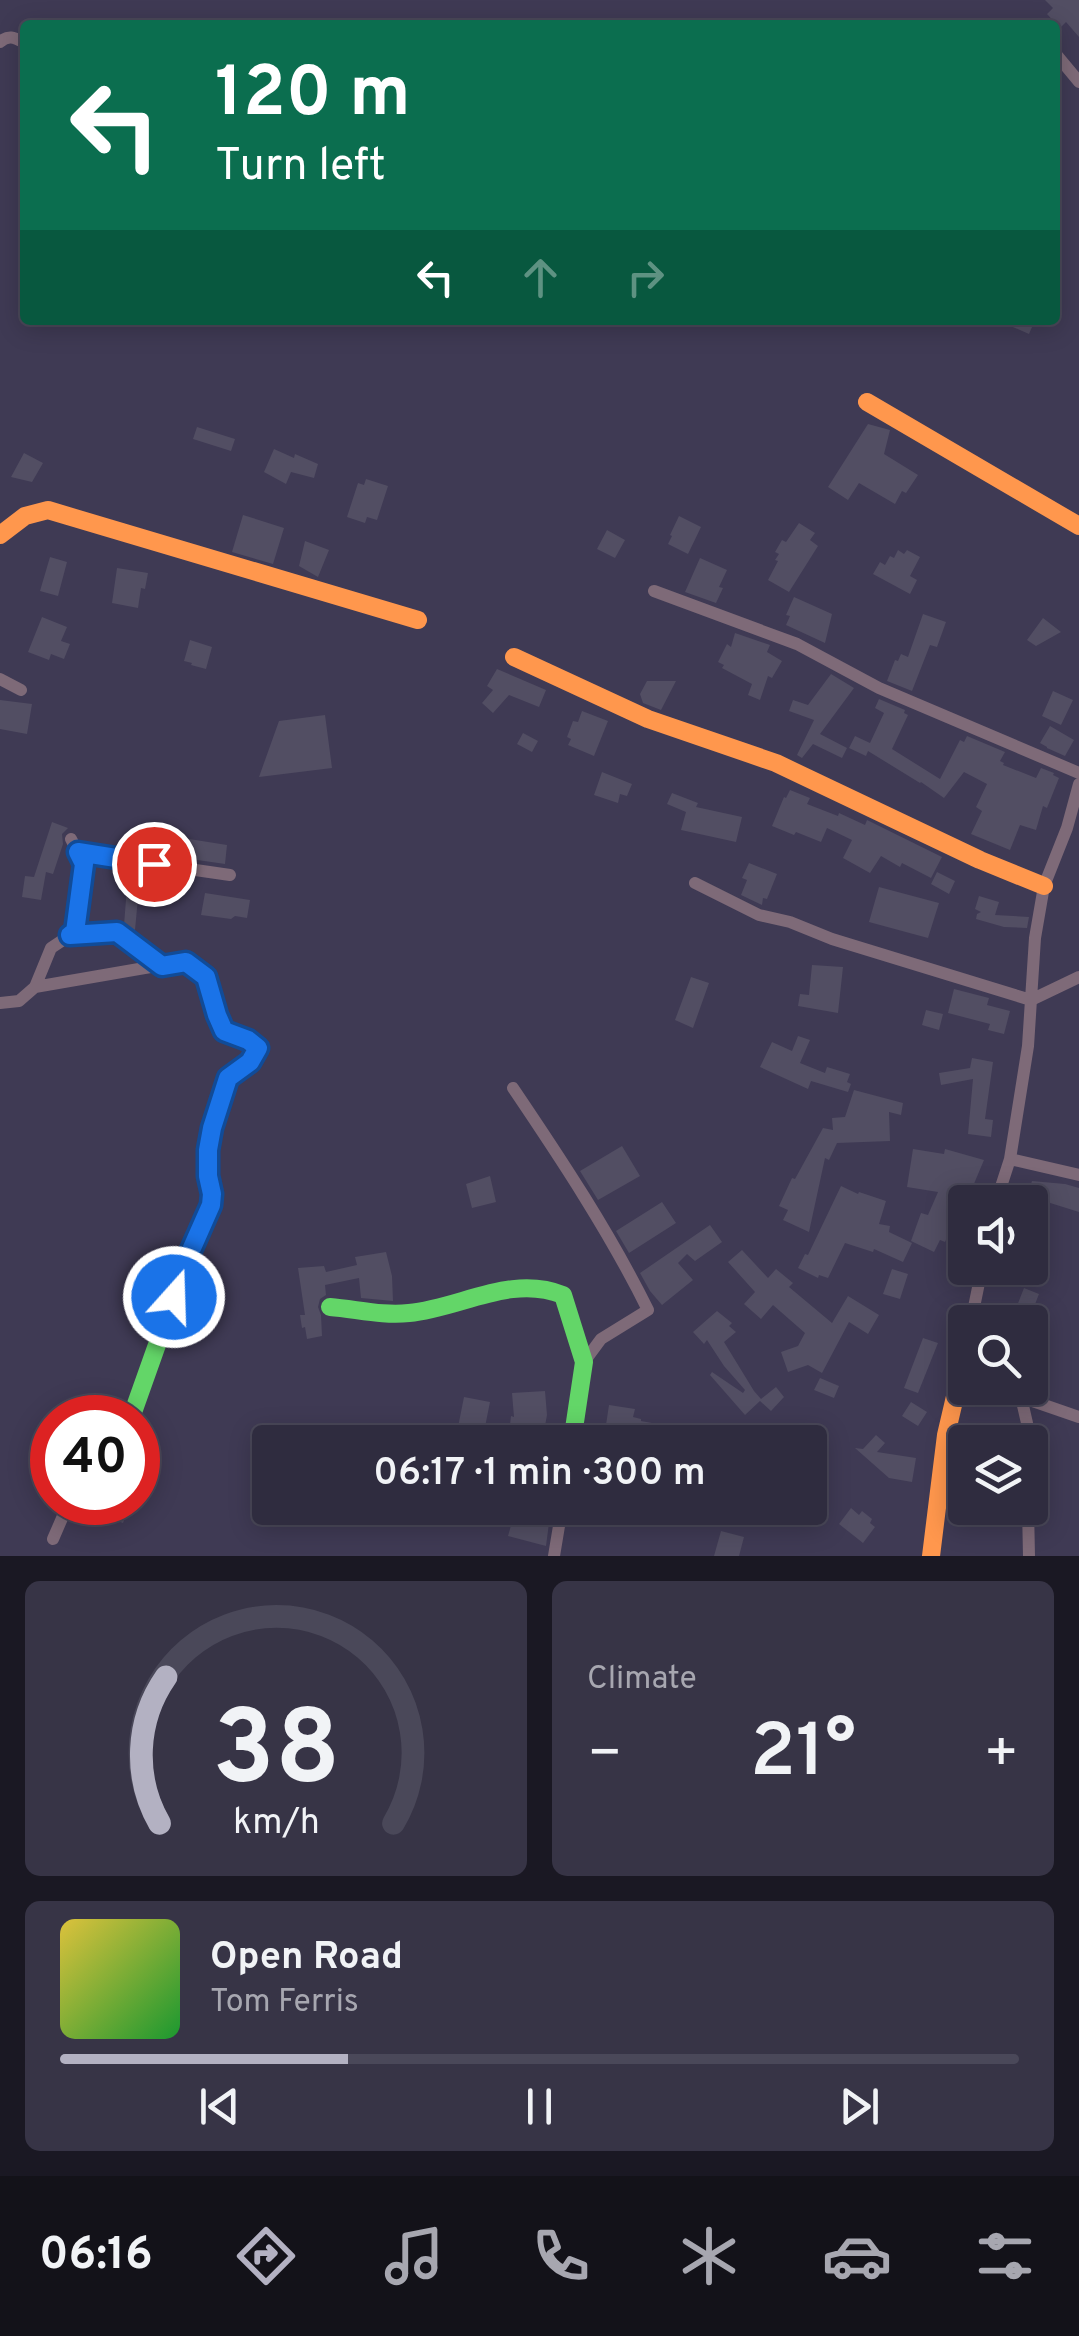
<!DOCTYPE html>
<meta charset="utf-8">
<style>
body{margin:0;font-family:Overpass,sans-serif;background:#373446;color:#f1f3f6;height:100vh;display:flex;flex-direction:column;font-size:38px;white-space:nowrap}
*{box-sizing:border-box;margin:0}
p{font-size:32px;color:#a7a7b0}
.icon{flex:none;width:55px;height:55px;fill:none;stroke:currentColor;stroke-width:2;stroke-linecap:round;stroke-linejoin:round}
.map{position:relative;height:1556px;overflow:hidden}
.drawer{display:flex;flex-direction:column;gap:25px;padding:25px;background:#1a1823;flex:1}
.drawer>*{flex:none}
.top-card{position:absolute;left:20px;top:20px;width:1040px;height:305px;border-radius:10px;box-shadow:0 5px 25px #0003,0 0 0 2px #4a4859;background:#0b6e4f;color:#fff;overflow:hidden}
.controls{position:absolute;left:948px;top:1185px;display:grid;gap:20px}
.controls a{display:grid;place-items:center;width:100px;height:100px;border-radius:10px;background:#2f2c3f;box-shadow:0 5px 25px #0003,0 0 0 2px #4a4859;font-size:50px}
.speed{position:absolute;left:30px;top:1395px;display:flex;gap:20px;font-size:50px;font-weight:700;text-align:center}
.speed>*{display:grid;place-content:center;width:130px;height:130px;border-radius:50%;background:#2f2c3f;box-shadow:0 5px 25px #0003,0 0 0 2px #4a4859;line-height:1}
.speed .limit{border:15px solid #d22;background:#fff;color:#111}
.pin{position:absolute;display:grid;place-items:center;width:85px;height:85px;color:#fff;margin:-42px;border:5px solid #fff;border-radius:50%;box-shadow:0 2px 10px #0007}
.me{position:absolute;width:110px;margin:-55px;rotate:20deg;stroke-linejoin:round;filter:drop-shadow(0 0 8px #0008)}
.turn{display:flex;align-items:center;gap:35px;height:210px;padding:0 30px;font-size:45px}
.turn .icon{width:130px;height:130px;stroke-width:2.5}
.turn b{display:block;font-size:70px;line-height:85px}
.lanes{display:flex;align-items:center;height:95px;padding:0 30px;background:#0003;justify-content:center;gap:50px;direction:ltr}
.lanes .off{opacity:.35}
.big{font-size:75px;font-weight:600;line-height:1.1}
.drawer .widget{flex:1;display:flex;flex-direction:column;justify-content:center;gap:15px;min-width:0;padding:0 35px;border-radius:15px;background:#373446}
.drawer .dial{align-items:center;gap:0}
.dial svg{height:260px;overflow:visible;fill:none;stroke:#4a4859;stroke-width:7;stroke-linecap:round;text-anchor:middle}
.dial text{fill:#f1f3f6;stroke:none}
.song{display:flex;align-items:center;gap:30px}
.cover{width:120px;height:120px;border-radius:15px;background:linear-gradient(135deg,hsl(50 70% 55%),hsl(130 70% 35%))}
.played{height:10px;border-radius:5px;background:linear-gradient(90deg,#b3b1c2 30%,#4a4859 30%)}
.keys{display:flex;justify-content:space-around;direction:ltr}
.heat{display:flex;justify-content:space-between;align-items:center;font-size:55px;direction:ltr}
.drawer .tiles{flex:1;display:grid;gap:25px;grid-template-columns:1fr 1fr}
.widget:last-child{grid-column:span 2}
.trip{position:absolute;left:252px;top:1425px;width:575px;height:100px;border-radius:10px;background:#2f2c3f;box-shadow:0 5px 25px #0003,0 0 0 2px #4a4859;font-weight:600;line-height:100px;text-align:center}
.menu{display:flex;height:160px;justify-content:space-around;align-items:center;background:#131219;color:#a7a7b0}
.menu .icon{width:70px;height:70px}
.menu .current{color:#b3b1c2}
.menu b{font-size:45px;color:#f1f3f6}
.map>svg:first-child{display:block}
</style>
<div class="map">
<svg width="1079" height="1556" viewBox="0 0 1079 1556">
<rect width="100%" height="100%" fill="#3f3a54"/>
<path fill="#524e63" d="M1045,0H1079V37L1066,22L1060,28L1047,14L1053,8Z
M997,320H1035L1029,334Z
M868,424L890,430L884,454L918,475L906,493L902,491L895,504L859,483L848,500L828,487Z
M197,427L235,439L231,451L193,439Z
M274,449L294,458L295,454L318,464L314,478L291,472L286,484L264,472Z
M24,453L43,463L32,482L11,477Z
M366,479L388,486L377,520L367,517L365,523L347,517L358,483L364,485Z
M243,515L284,528L273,564L232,552Z
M679,516L701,527L688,554L668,544L672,536L670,535Z
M799,523L815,533L810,540L818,546L789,592L768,580L778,561L775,560L779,554L775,552L782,540L786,542Z
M607,530L625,540L615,558L597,549Z
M305,541L329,550L318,577L299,566Z
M898,550L904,554L907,550L920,557L910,576L917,580L910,594L873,574L880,562L885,565L890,556L894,558Z
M50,557L67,562L58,596L40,591Z
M700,558L727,570L719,587L723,588L716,603L685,592Z
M117,568L148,573L145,589L141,588L138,608L112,603Z
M794,597L832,614L825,643L786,625L790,616L786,615Z
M923,614L946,622L937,647L930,645L912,691L887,681L895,660L898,661L901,654L908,657Z
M42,617L67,627L61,641L70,644L64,659L51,654L49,660L28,652Z
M1043,618L1061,632L1036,646L1027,640Z
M735,633L770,645L767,652L782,661L772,678L768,676L760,700L748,695L752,684L722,668L724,665L718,662L727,644L731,647Z
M190,640L212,647L206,669L191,665L192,663L184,661Z
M497,669L546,690L539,707L509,695L493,713L482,703L493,690L487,686Z
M831,674L854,688L820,734L847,748L842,758L813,744L802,758L797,755L814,720L789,711L793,700L808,705Z
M647,681H676L661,710L643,703L640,694Z
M1053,691L1073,700L1061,725L1042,716Z
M879,699L905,710L904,713L908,715L892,749L940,779L960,740L964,742L967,736L1005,752L1000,761L1004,763L1003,765L1036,778L1041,768L1054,773L1053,775L1059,778L1047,808L1043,806L1036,830L1020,825L1010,850L971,834L982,811L976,807L987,784L964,772L944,798L921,782L920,783L868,751L866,756L849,748L855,736L870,743L884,713L875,708Z
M0,700L32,704L27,734L0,729Z
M582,711L608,721L594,756L568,745L571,739L567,737L573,721L578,722Z
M325,715L332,768L259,777L279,721Z
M1050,726L1074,740L1065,756L1047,748V747L1040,743Z
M523,733L538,741L532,752L517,744Z
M602,772L632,784L627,796L620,794L618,803L594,795Z
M790,790L810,798L807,804L838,816L839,813L865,825L867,820L942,857L931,878L902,863L900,867L881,856L870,873L843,858L852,840L827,828L821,842L796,832L794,835L772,826L784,797L786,798Z
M672,793L698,803L696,807L742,817L736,842L681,830L686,812L667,804Z
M52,822L68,828L62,834L63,844L53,874L46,872L41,900L22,897L25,876L34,877Z
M166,831L184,833L183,838L227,845L225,864L163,855Z
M749,863L777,874L767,899L763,898L762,905L741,895L747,880L742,878Z
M937,872L955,881L949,894L931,884Z
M127,887H139L135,930L124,925Z
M879,887L939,903L928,938L869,922Z
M205,893L250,900L247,918L235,916L231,919L201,915Z
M979,896L999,902L995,915L1029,917L1027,928L1004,927L976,919L977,914L981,912L975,909Z
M812,965L843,967L838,1013L798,1006L800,994L809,995Z
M691,977L709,983L693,1028L675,1020Z
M954,989L989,998L987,1005L1010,1011L1004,1034L988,1030L990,1024L948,1013Z
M926,1010L943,1014L939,1030L922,1025Z
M798,1036L810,1040L800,1063L825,1073L827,1067L850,1074L847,1082L851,1084L848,1092L811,1081L808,1089L760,1067L772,1042L792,1051Z
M972,1058L993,1062L985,1119L993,1120L991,1137L968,1134L973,1079L941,1085L939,1073L970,1068Z
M854,1090L903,1103L901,1115L889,1112L890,1141L837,1143L829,1160L825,1158L809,1232L783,1220L788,1210L779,1206L792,1178L795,1179L823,1128L833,1130L832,1118L845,1117Z
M622,1146L640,1176L598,1200L580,1171Z
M913,1149L944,1154L945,1149L984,1160L960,1217L957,1216L945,1242L940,1240L934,1252L911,1241L921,1213L928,1215L938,1192L907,1187Z
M490,1176L496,1202L472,1208L466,1184Z
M1032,1181L1065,1184L1079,1188V1212L1047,1202H1021L1024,1183L1031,1184Z
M841,1186L858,1194L859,1192L886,1201L879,1224L890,1226L889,1232L912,1243L903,1262L874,1249L873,1252L845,1243L828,1278L819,1275L818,1278L798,1268L805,1254L808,1255Z
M662,1202L676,1223L629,1253L616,1231Z
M710,1225L722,1242L695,1261L687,1254L678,1263L693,1280L662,1305L650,1291L640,1273Z
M742,1250L768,1278L776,1269L793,1283L789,1287L832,1323L848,1296L879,1315L868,1334L849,1322L822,1373L808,1365L788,1372L781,1352L798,1346L805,1333L773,1305L761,1319L744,1304L755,1292L728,1262Z
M386,1252L392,1276L393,1301L361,1298L359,1278L325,1285L326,1295L320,1299L318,1307L321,1315L322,1336L307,1339L305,1327L302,1328L300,1315H305L298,1268L324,1266L326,1272L357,1265L355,1257Z
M892,1269L908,1274L900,1299L883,1294Z
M1024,1288L1039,1294L1030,1317L1015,1311Z
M717,1311L732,1323L729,1326L736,1332L724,1342L754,1391L761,1399L776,1387L784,1397L771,1411L760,1401L745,1415L710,1375L712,1372L743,1393L745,1390L724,1366L707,1340L704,1344L693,1332Z
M923,1338L938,1343L918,1393L904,1388Z
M1037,1351L1050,1353L1048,1367L1035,1365Z
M820,1378L839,1386L834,1398L814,1390Z
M545,1391L547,1415L542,1442H508L511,1416L514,1417L512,1393Z
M464,1397L490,1402L482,1442H455Z
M911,1402L927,1412L918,1426L902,1416Z
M609,1405L635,1409L633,1417L641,1419V1421L674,1427L671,1442H623L604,1438Z
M876,1435L885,1443L877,1452L916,1458L912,1482L889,1478L855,1448L863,1449Z
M112,1503L128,1510L123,1523L106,1517Z
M516,1508H535L533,1514L547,1518L546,1522L549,1523L546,1546L508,1536Z
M851,1508L859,1515L862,1511L872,1519L870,1523L875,1527L863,1543L839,1524Z
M721,1531L744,1537L739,1556H714Z"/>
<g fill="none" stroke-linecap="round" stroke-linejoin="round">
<path stroke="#7e6a78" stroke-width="12" d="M0,42C9,34 15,38 25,43
M1055,53L1079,82
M654,591L797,644L879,688L1079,773
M0,679L21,690
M78,853L230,875
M695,883L759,915L790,922L832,939L1031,1000L1079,977
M35,987L162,965L117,932L70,935
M0,1003L19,1001L35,987L51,948L75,932L84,864L71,839
M513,1088C561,1159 610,1233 648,1310L601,1339L584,1362
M1010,1159L1079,1175
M996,1202L1010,1159L1028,1046L1035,938L1044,886L1067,828L1079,784
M971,1322L982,1268
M981,1388L1021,1397L1079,1417
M1021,1397L1027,1423V1442
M1028,1508L1029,1556
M53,1539L63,1516L72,1502
M554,1556L562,1508"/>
<path stroke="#63d668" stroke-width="18" d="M330,1307C356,1309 383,1316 409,1313C461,1308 511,1274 563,1295L584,1362L572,1442
M131,1418L185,1266L211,1205L208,1151L212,1128L227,1078L249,1062L258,1048L248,1040L225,1031L217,1015L206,977L186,962L162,965"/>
<path stroke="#ff974d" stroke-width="18" d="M867,402L1079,526
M0,535L25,516L48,510L418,620
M514,657L648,719L776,763L980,860L1044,886
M931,1556L946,1435L965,1354"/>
</g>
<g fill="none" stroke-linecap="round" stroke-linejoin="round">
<defs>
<path id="route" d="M154,864L78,852L84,864L75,932L70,935L117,932L162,966L186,962L206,977L217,1015L224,1031L248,1040L258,1048L250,1062L228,1078L212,1128L208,1150V1176L212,1194L211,1205L184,1266L174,1297"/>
</defs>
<use href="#route" stroke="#114b97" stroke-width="25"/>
<use href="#route" stroke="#1a73e8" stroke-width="18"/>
</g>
</svg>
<div class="controls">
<a><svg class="icon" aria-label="sound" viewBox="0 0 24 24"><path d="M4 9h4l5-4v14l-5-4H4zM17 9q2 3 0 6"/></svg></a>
<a><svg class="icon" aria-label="search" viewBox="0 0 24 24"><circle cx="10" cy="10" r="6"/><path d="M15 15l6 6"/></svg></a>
<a><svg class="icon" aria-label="layers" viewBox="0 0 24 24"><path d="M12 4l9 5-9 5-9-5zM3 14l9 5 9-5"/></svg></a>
</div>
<div class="speed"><div class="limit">40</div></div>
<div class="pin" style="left:154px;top:864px;background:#d93025"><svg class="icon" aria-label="arrive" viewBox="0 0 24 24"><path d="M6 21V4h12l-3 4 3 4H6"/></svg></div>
<svg class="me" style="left:174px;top:1297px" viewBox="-20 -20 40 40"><circle r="17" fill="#1a73e8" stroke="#fff" stroke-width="3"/><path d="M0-11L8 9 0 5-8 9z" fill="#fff"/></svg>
<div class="trip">06:17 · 1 min · 300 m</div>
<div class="top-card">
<div class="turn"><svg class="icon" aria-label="left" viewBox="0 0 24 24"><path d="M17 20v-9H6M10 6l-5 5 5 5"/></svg><div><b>120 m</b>Turn left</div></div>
<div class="lanes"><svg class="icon" aria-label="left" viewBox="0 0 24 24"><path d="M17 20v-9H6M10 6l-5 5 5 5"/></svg><svg class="icon off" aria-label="ahead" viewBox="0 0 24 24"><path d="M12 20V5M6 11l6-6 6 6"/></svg><svg class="icon off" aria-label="right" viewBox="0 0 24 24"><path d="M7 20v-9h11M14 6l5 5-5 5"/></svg></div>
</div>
</div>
<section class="drawer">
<div class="tiles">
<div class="widget dial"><svg viewBox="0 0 100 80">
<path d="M14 69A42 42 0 1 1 86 69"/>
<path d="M14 69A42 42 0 0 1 16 24" stroke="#b3b1c2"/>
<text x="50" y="56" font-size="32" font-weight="700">38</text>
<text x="50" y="72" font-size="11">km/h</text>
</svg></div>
<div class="widget"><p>Climate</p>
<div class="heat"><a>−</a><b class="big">21°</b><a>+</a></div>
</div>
<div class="widget">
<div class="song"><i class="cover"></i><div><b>Open Road</b><p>Tom Ferris</p></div></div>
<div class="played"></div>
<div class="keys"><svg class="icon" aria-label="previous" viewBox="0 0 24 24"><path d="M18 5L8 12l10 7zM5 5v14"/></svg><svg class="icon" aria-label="pause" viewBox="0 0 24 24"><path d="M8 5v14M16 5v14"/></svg><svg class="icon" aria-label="next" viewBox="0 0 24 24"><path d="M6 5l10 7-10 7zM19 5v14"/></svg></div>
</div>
</div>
</section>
<nav class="menu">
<b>06:16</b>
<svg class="icon current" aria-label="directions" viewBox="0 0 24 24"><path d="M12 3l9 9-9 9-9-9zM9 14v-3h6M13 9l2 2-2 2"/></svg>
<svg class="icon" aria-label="music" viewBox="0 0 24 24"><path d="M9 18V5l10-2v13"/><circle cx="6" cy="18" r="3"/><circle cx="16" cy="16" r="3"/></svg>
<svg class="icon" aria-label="phone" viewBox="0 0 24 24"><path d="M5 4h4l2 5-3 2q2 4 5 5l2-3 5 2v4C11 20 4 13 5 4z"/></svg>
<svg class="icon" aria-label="climate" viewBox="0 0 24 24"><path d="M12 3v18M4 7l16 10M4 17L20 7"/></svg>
<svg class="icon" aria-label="car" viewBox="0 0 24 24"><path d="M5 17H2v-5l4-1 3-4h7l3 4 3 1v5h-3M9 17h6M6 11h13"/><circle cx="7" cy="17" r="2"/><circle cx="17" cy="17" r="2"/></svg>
<svg class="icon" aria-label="filters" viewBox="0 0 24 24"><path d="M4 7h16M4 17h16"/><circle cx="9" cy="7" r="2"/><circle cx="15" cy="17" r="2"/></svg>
</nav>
